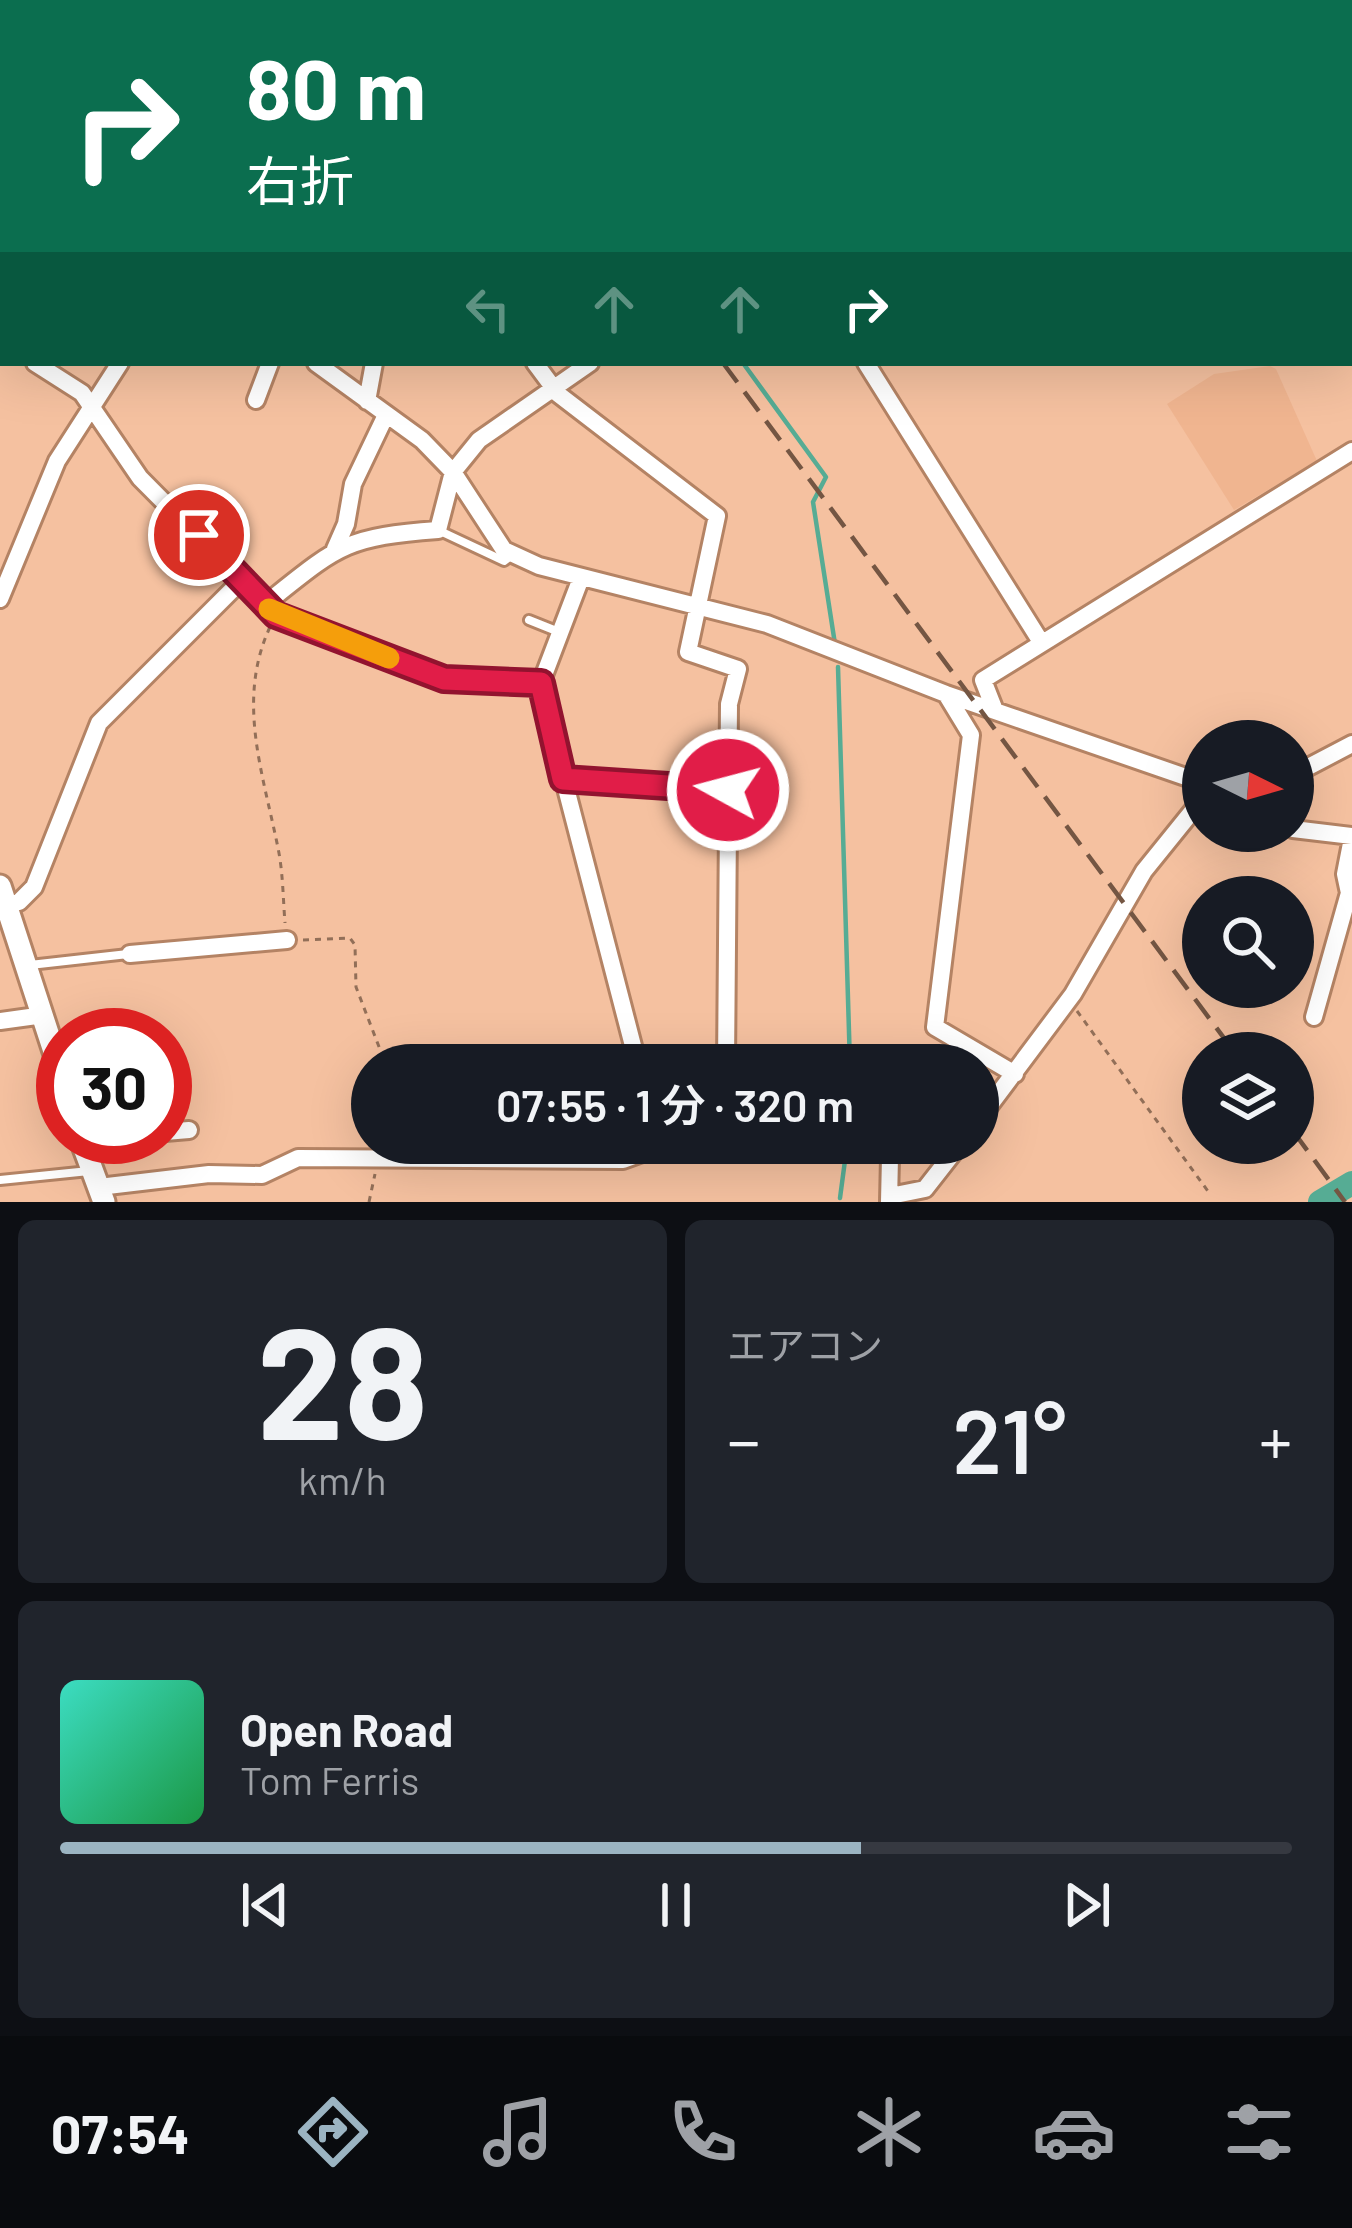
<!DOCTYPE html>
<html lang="ja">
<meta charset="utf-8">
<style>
body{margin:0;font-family:Barlow,"Noto Sans JP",sans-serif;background:#20242c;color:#f1f3f6;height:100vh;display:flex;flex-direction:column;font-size:45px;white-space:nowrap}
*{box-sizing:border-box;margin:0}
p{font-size:39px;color:#9ea1a6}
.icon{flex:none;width:66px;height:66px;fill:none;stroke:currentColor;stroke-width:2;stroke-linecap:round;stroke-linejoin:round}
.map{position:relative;height:1202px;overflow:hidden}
.side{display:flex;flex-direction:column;gap:18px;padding:18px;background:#0d0f14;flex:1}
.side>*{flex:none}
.banner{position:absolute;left:0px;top:0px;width:1353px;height:366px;box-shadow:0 12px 48px #0002;background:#0b6e4f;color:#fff;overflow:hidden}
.needle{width:78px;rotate:95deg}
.buttons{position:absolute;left:1182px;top:720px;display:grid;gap:24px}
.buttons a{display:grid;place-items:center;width:132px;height:132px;border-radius:50%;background:#171b24;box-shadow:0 12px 48px #0002;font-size:60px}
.speed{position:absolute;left:36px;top:1008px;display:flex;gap:24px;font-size:60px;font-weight:700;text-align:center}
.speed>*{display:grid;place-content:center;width:156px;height:156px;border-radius:50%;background:#171b24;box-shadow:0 12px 48px #0002;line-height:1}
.speed .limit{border:18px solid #d22;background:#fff;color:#111}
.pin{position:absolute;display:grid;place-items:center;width:102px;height:102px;color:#fff;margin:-51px;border:6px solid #fff;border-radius:50%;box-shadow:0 3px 12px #0007}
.me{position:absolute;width:132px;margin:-66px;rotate:277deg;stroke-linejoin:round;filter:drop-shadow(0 0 9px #0008)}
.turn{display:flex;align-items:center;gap:42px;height:252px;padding:0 48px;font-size:54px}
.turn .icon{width:156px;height:156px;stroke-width:2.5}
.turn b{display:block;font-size:84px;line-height:102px}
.lanes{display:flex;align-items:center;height:114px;padding:0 48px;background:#0003;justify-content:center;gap:60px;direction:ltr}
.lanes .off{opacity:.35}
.big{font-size:90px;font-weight:600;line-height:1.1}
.side .card{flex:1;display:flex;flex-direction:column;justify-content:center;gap:18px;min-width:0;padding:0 42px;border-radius:18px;background:#20242c}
.side .dial{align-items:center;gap:0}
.dial b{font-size:156px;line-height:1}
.song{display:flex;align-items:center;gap:36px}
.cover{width:144px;height:144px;border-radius:18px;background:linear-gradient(135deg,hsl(170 70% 55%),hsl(140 70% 35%))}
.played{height:12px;border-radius:6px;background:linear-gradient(90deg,#9bb4c2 65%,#363941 65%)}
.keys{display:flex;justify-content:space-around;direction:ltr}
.heat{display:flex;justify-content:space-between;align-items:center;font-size:66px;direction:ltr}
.side .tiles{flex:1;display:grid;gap:18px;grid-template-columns:1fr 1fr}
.card:last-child{grid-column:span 2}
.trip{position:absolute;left:351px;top:1044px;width:648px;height:120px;border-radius:60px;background:#171b24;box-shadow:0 12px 48px #0002;font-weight:600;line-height:120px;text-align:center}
.menu{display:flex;height:192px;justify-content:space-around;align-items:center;background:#090b0e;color:#9ea1a6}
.menu .icon{width:84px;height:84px}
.menu .active{color:#9bb4c2}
.menu b{font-size:54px;color:#f1f3f6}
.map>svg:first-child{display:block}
</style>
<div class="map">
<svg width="1352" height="1202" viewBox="0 0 1352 1202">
<rect width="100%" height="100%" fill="#f5c1a0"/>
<path fill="#f0b590" d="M1270,366L1276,369L1317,461L1234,510L1167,404L1214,374Z"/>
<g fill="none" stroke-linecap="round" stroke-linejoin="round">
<path stroke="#56ac94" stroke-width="4.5" d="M866,3L870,0
M743,363L826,477L813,502L835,644
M838,667L850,1065
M840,1198L846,1153"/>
<path stroke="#56ac94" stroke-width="24" d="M1320,1202L1352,1183"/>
<defs>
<path id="service" d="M1297,0L1298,3
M440,531L504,561L512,555
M529,620L559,632
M30,965L128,954
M0,1180L89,1171"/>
<path id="minor" d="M14,0L15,3
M126,0V3
M267,0L270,3
M797,0L799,3
M1148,3L1152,0
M0,270H3
M0,346L3,348
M35,363L82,393L140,478L276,615L444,679L541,683
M316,363L422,440L453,472L504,550L539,566L767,624L946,694L1203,783
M535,363L558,394L717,516L688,652L738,669L729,704L726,1065
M866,363L1041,642
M256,400L270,363
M367,401L374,363
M335,549L346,524L353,484L386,415
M581,578L541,683L542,696L638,1065
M0,599L57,461L120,363
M264,605C337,547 343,537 438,530L453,472L479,440L590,363
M946,694L971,735L935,1027L1015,1074
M994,708L983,680L1352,451
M1293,775L1352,744
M563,779L727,790
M1293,829L1352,836
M6,905L19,902L34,887L99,723L240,582
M130,954L287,940
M1314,1017L1349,893L1345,874L1352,838
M0,1021L44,1015
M978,1121L1073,994L1144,871L1203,798
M165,1132L189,1130
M81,1139L106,1137
M834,1143L882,1150L890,1157L889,1202
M99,1187L209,1174L262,1175L298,1158L623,1160L670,1143
M890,1196L925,1189L961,1143"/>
<path id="tertiary" d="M0,886L63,1079
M80,1137L104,1202"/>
<path id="primary" d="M1166,0L1168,3
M1350,303L1352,306"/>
</defs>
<use href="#service" stroke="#b48364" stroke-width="14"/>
<use href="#minor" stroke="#b48364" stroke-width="22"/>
<use href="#tertiary" stroke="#b48364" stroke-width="27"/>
<use href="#primary" stroke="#2e708c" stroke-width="33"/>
<path stroke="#926f58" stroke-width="3" stroke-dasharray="6 6" stroke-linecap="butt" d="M470,0L472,3
M977,0L979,3
M270,627C236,700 263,773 278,848C283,872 283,898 285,923
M303,940L350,938L355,945L356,987L386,1065
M1077,1011L1210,1194
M369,1202L375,1174"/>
<use href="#service" stroke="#fff" stroke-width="8"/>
<use href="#minor" stroke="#fff" stroke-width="16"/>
<use href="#tertiary" stroke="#fff" stroke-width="21"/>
<use href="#primary" stroke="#7fc2e0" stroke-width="27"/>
<path stroke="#745643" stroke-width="4.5" stroke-dasharray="24 12" stroke-linecap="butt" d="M453,0L455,3
M723,363L1235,1053
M1293,1131L1345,1202"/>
</g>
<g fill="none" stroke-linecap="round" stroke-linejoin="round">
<defs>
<path id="route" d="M199,535L276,615L444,679L541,683L563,779L728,790"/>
</defs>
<use href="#route" stroke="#92132f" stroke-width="30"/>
<use href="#route" stroke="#e11d48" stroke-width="21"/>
<path stroke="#f59e0b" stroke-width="21" d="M269,609L389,658"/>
</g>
</svg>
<div class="buttons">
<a><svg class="needle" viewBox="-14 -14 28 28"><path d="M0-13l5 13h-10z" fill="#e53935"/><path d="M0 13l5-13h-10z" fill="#9ea1a6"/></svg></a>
<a><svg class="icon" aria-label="search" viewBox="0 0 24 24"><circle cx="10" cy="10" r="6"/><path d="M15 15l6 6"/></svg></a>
<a><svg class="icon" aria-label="layers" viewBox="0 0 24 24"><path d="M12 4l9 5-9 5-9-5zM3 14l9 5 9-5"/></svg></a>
</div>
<div class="speed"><div class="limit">30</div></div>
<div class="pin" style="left:199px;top:535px;background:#d93025"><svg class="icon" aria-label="arrive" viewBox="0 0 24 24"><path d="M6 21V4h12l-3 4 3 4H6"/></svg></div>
<svg class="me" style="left:728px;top:790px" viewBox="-20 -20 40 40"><circle r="17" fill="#e11d48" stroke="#fff" stroke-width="3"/><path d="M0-11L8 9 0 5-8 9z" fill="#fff"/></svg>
<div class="trip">07:55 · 1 分 · 320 m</div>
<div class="banner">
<div class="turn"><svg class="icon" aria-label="right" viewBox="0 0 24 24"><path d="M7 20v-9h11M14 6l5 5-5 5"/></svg><div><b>80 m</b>右折</div></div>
<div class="lanes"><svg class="icon off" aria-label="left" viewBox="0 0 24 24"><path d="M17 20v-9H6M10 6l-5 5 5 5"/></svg><svg class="icon off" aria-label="ahead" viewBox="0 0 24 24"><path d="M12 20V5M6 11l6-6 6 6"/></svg><svg class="icon off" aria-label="ahead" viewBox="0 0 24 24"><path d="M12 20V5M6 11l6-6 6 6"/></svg><svg class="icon" aria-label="right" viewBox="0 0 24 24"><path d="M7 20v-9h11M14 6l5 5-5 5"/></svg></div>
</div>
</div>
<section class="side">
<div class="tiles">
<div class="card dial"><b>28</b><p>km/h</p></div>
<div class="card"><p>エアコン</p>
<div class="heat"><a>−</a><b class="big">21°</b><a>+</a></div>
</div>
<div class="card">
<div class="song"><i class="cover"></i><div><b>Open Road</b><p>Tom Ferris</p></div></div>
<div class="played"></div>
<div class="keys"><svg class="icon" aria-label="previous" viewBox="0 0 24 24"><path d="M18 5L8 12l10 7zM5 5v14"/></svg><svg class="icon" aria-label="pause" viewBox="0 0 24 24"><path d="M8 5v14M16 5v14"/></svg><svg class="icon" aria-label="next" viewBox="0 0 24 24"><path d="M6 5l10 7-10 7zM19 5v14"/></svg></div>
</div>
</div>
</section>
<nav class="menu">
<b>07:54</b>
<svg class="icon active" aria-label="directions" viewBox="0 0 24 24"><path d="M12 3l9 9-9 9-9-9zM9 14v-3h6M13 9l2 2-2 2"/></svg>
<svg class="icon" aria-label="music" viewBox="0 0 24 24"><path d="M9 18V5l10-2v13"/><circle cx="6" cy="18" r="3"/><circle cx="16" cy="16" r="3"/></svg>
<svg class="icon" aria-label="phone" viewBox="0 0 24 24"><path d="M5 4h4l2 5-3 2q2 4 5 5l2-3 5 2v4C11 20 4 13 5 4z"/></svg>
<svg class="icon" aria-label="climate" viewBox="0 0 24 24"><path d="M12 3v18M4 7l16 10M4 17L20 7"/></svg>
<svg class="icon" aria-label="car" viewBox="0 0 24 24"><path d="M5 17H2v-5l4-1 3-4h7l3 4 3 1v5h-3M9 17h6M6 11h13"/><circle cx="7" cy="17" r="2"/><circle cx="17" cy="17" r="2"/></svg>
<svg class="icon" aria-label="filters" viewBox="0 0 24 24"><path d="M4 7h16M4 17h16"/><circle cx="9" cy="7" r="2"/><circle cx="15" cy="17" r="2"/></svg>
</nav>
